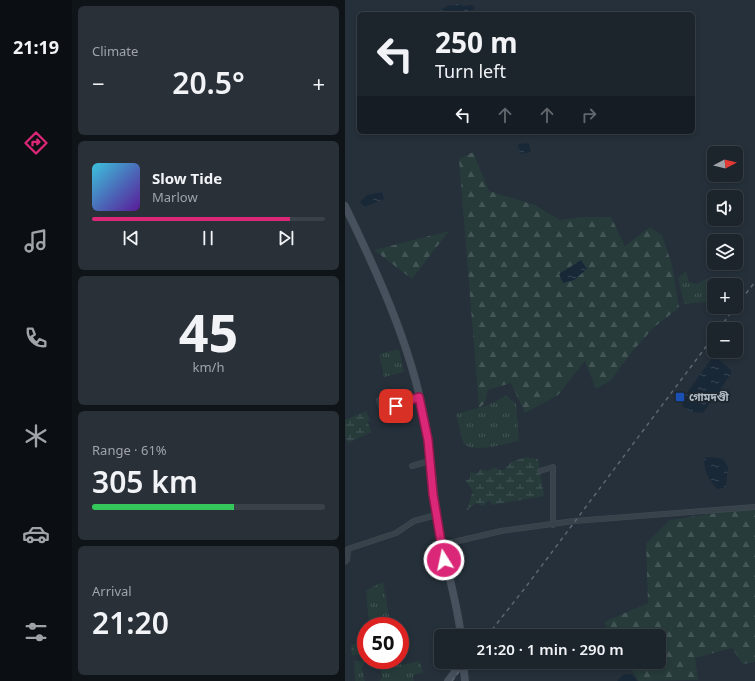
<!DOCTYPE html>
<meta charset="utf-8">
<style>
body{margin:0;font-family:"Noto Sans","Noto Sans Bengali",sans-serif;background:#293038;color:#f1f3f6;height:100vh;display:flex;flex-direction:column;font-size:15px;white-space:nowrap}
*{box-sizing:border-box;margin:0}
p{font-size:13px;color:#a0a4a9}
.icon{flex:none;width:22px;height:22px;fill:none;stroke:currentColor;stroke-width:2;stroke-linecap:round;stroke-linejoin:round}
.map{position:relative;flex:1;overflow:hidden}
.drawer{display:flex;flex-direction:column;gap:6px;padding:6px;background:#0f1418;width:273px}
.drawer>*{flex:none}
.top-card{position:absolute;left:12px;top:12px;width:338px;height:122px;border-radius:6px;box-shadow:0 2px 6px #0003,0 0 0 1px #3a4148;background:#1c242c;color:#f1f3f6;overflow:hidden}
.needle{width:26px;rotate:83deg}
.buttons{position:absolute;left:362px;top:146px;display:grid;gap:8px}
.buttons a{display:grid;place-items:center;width:36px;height:36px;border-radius:6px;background:#1c242c;box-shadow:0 2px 6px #0003,0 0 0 1px #3a4148;font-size:20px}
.speed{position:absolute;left:12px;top:617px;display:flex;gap:8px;font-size:20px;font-weight:700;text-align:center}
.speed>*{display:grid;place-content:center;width:52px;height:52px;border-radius:50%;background:#1c242c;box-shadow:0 2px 6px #0003,0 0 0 1px #3a4148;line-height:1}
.speed .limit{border:6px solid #d22;background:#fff;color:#111}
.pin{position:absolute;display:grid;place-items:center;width:34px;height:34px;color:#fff;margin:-17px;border-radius:8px;box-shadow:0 2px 6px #0006}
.me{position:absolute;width:44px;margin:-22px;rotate:350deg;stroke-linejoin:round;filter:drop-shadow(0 0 3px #0008)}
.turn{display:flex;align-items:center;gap:14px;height:84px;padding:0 12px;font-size:18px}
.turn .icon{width:52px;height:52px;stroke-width:2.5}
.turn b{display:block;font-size:28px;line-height:34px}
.lanes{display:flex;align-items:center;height:38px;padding:0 12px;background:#0003;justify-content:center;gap:20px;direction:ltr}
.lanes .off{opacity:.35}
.big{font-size:30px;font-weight:600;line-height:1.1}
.drawer .card{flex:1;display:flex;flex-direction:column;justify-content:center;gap:6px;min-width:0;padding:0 14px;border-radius:6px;background:#293038}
.drawer .dial{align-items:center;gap:0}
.dial b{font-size:52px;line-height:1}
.song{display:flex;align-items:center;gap:12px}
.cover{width:48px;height:48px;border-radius:6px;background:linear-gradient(135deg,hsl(190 70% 55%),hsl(270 70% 35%))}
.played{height:4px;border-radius:2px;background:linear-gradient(90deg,#db2777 85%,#3a4148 85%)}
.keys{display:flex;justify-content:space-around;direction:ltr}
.heat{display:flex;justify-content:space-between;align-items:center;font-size:22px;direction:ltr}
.charge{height:6px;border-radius:3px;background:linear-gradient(90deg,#34c759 61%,#3a4148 0)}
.trip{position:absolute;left:89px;top:629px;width:232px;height:40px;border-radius:6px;background:#1c242c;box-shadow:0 2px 6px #0003,0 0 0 1px #3a4148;font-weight:600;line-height:40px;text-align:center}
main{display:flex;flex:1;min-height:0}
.tabs{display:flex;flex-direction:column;width:72px;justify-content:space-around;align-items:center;background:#0b0e12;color:#a0a4a9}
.tabs .icon{width:28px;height:28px}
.tabs .current{color:#db2777}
.tabs b{font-size:18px;color:#f1f3f6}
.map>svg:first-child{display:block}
</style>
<main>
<nav class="tabs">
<b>21:19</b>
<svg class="icon current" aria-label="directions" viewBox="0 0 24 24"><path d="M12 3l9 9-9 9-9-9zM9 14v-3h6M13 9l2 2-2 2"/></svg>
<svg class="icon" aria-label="music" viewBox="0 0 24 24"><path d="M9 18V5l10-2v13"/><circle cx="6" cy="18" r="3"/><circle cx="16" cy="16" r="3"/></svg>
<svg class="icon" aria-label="phone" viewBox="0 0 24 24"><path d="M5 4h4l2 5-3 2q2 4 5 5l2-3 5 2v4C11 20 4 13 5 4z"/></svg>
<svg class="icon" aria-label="climate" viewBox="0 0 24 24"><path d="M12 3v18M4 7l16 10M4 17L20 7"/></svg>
<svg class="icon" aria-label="car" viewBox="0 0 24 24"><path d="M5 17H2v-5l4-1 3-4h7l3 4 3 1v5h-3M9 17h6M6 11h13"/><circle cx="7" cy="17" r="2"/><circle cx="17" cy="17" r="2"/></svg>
<svg class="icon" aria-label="filters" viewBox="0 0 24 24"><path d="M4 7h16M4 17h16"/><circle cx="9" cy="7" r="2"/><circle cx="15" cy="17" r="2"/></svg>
</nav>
<section class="drawer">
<div class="card"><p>Climate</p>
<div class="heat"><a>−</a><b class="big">20.5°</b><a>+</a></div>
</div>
<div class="card">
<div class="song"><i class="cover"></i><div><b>Slow Tide</b><p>Marlow</p></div></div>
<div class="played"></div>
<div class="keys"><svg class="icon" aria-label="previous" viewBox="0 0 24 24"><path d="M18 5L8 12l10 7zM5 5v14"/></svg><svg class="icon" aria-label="pause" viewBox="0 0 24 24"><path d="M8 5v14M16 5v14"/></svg><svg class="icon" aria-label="next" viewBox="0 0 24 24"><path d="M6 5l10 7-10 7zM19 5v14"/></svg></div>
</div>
<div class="card dial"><b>45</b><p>km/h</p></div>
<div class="card"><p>Range · 61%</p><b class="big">305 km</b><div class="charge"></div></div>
<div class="card"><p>Arrival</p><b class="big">21:20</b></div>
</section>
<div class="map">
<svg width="410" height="681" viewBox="0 0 410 681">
<defs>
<pattern id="grass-tufts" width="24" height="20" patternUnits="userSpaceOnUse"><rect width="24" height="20" fill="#273b3b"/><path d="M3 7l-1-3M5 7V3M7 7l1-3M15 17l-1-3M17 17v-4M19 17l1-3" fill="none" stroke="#445556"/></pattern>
<pattern id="forest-firs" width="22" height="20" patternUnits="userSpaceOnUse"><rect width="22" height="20" fill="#273b3b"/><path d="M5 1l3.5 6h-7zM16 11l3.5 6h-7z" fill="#445556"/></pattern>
<pattern id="wetland-marsh" width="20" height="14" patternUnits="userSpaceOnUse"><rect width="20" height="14" fill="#273b3b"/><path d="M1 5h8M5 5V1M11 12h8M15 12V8" fill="none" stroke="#445556"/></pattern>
<pattern id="water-ripples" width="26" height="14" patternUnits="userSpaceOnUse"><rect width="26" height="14" fill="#192837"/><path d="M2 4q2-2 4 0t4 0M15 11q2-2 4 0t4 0" fill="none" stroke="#384552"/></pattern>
</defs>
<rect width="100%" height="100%" fill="#25303a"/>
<path fill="url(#grass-tufts)" d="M341,271L344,282L352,284L361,279L375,278L376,284L369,285V294L363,302L339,304L333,278Z
M54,349L59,372L39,377L34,354Z
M161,396L171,403L174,441C160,444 128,454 118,443L111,414L140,406Z
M38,582L45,621L42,626H24L21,590Z
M47,660H54L56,665L75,661L78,673L68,675L69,681H34L37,677L34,664Z
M9,661H19L17,669L20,681H10Z"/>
<path fill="url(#forest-firs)" d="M128,152L144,191L190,205L215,220L236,217H266L280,246L305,227L317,235L327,265L334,308L309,327L286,353L266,380L251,389L240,361L213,395L180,413L166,383L143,390L140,403L134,408L114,159Z
M104,231L67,279L29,250Z
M410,507V662L398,664L387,648L350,658L353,680L294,681L282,662H314V636H267L259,622L303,603L301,544L325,520Z"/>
<path fill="url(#wetland-marsh)" d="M21,411L25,420L22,421L27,432L3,443L0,436V420Z
M181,457L193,459L199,496L147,505L145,500L138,506L131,503L121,511L128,491L120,480L125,479V471L131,474L136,469L142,471L150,467L154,470H159L166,462Z
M14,643L21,646L20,653L7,656L6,645Z"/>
<path fill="url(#water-ripples)" d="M112,3L118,6L127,5L130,7L125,14H95V11L103,5L109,6Z
M184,143L186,152L175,154L173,144Z
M37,192L39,199L19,207L15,202L22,195Z
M236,260L242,269L229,280L218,283L214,274Z
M367,358L373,359L386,370V374L358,413L347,412L337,406L341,394Z
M366,457L378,459L383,467L381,487L372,489C364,480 359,471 359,458Z
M282,674L288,675L292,681H272L278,675Z"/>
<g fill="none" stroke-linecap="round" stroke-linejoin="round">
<defs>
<path id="minor" d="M34,400L37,410L40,411L74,397
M67,466L84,461
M195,471L208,467V525
M96,545L156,531L229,521L410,507
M0,562L2,560L3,549L51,533L69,521L91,515"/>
<path id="secondary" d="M0,206C36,280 71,357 83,439C87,469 89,499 94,529C100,565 112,600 116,636
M118,662L120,681
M103,681L117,662"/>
</defs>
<use href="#minor" stroke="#414b53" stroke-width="6"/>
<use href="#secondary" stroke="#414b53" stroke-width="8"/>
<use href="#minor" stroke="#38424b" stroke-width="5"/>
<use href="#secondary" stroke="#47515d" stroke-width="7"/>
<path stroke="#5b6671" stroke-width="1.5" stroke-dasharray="4 4" stroke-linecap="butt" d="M391,306L410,282
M374,329L390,307
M142,636L180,588L369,336
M107,681L121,662"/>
</g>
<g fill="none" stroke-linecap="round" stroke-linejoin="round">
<defs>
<path id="route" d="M51,406L74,397L83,440L88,494L99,560"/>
</defs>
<use href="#route" stroke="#8e194d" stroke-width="10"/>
<use href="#route" stroke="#db2777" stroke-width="7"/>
</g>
<rect fill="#1a4fb4" stroke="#1d272f" stroke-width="1.5" x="330" y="392" width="10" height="10" rx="2"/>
<g text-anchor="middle" stroke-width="4" stroke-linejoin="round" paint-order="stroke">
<g font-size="11" font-weight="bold" fill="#b4bdc6" stroke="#1d272f" text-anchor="start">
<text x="344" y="401">গোমদণ্ডী</text>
</g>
</g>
</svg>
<div class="buttons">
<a><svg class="needle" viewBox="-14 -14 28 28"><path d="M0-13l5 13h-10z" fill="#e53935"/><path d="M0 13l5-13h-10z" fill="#a0a4a9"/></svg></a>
<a><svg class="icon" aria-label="sound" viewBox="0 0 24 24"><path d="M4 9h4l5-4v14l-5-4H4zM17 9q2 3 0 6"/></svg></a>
<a><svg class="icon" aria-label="layers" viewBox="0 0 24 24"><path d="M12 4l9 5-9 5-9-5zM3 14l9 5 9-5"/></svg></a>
<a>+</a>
<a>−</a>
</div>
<div class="speed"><div class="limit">50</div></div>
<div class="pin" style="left:51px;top:406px;background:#d93025"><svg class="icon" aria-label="arrive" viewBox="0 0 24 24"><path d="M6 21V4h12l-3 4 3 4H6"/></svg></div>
<svg class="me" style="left:99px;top:560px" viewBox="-20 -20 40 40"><circle r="17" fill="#db2777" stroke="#fff" stroke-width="3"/><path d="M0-11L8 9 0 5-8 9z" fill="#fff"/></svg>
<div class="trip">21:20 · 1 min · 290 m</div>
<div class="top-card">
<div class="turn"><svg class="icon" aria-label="left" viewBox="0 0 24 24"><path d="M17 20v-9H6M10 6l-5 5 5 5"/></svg><div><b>250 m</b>Turn left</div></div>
<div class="lanes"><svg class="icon" aria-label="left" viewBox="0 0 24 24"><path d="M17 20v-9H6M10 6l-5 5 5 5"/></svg><svg class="icon off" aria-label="ahead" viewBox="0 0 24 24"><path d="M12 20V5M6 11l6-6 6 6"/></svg><svg class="icon off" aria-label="ahead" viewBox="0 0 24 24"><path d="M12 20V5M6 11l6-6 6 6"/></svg><svg class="icon off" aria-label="right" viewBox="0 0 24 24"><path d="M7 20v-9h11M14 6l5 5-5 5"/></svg></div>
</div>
</div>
</main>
